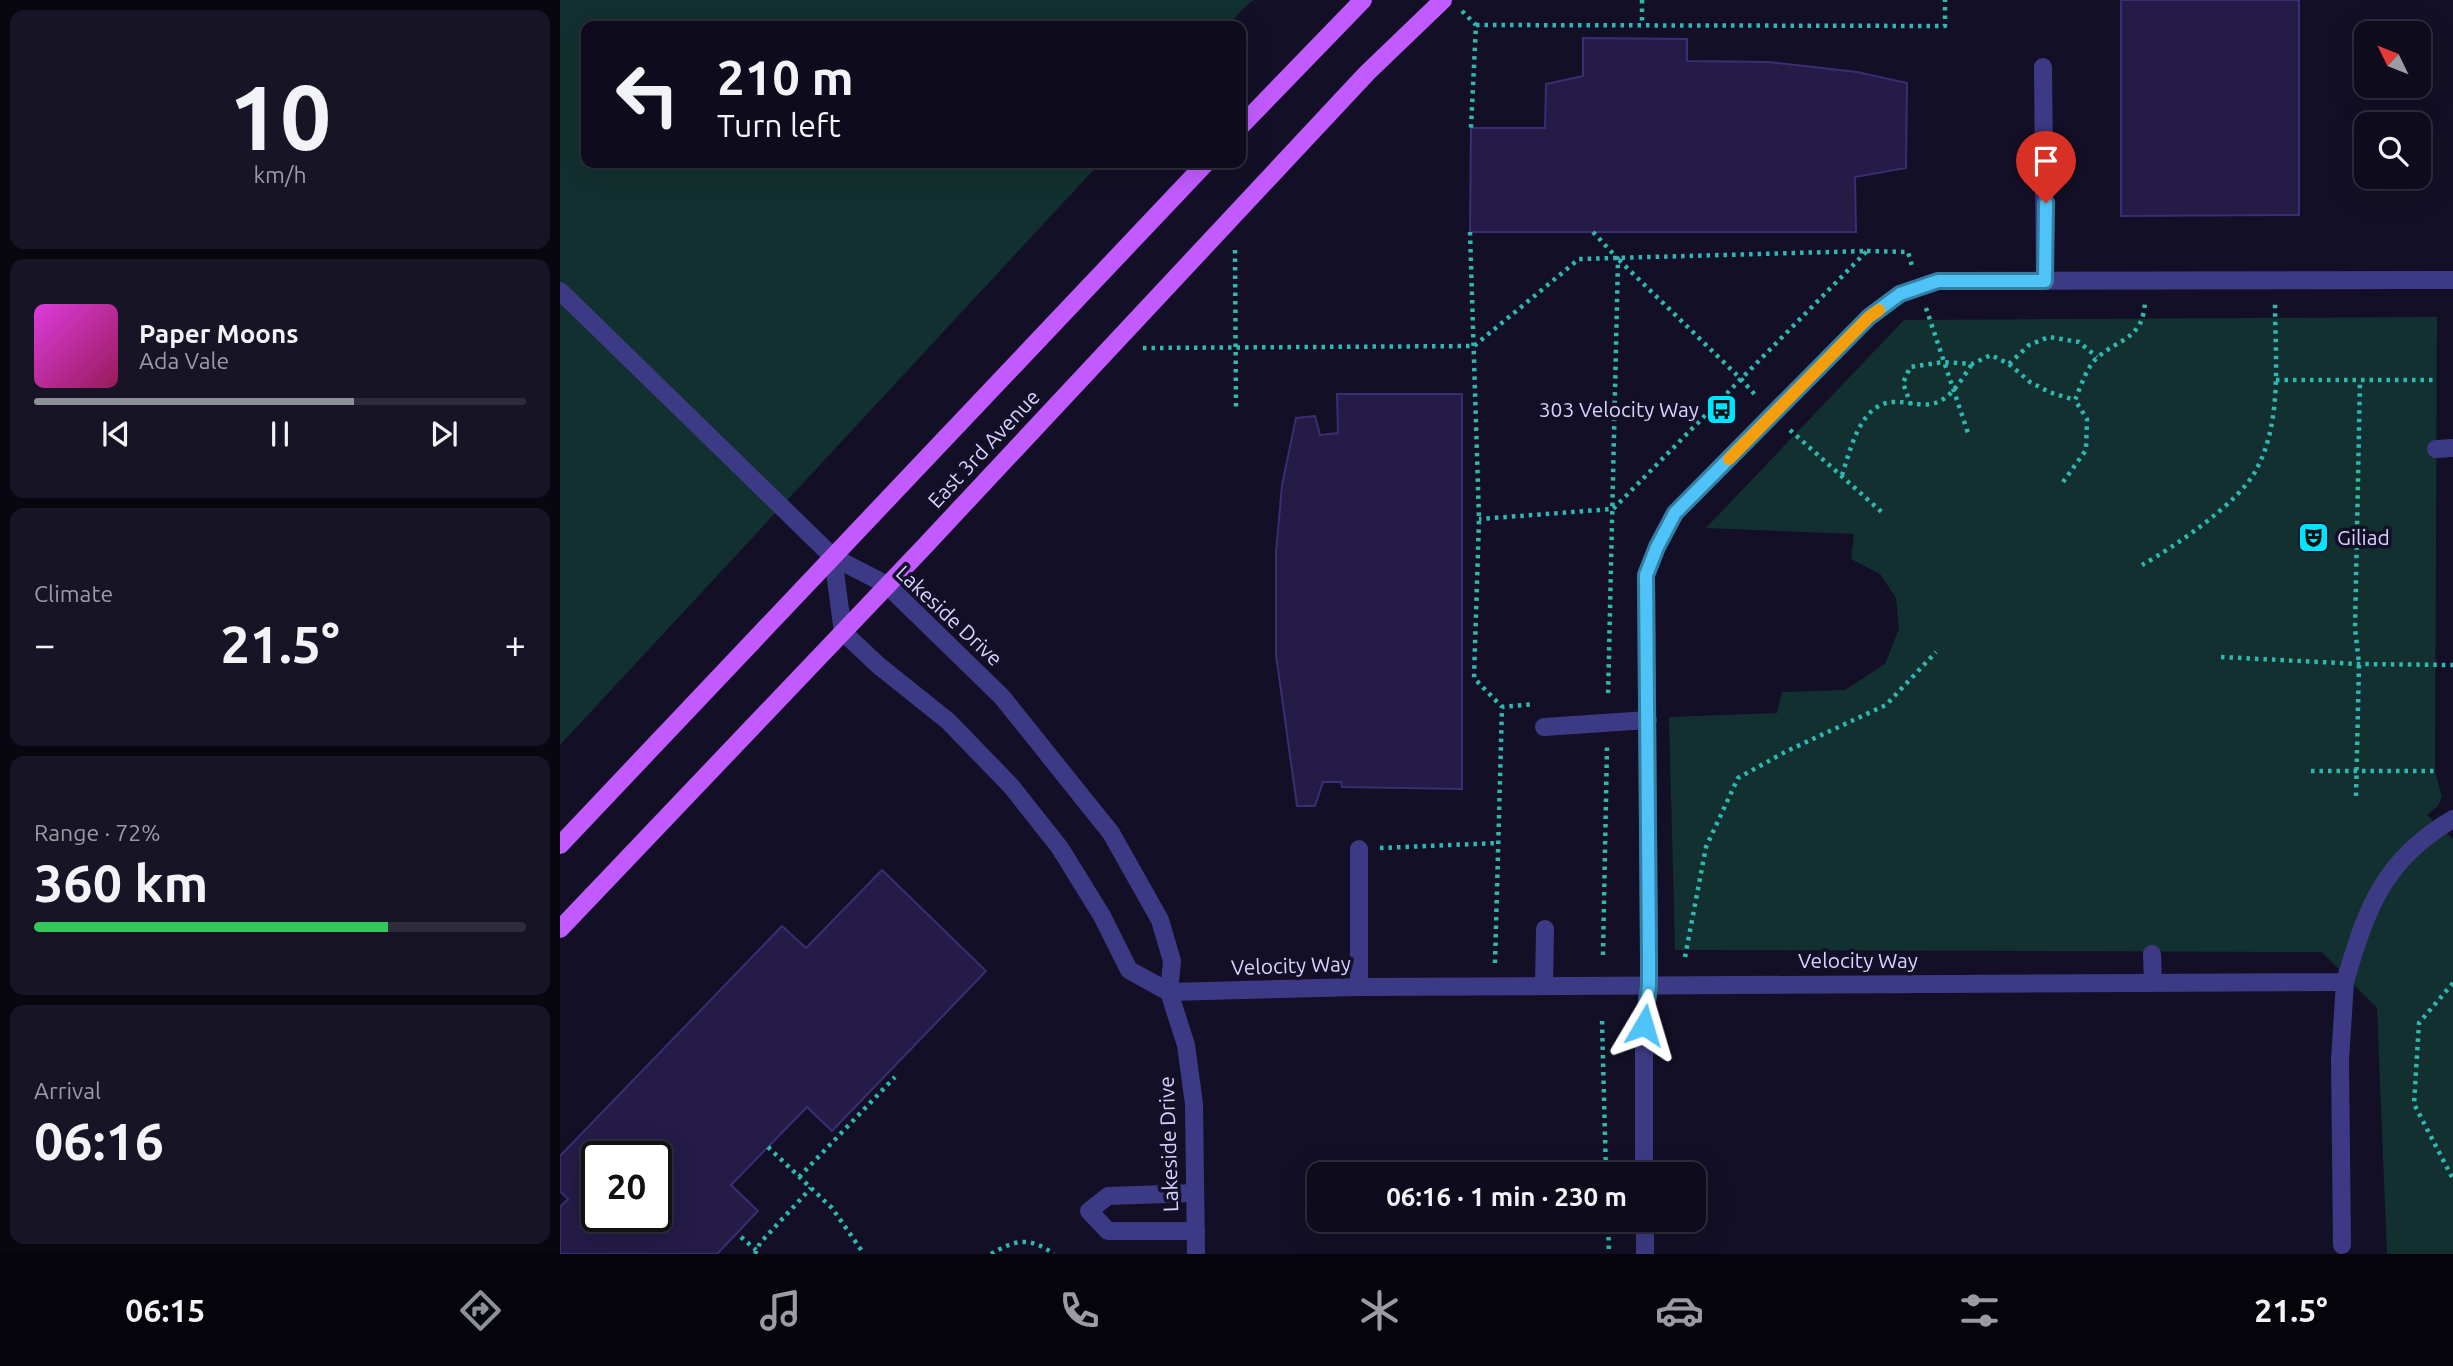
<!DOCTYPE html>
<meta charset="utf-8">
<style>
body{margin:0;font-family:Ubuntu,sans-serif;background:#171425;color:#f1f3f6;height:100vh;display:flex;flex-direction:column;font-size:26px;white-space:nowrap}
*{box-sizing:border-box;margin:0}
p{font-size:23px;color:#9b9ba3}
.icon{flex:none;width:38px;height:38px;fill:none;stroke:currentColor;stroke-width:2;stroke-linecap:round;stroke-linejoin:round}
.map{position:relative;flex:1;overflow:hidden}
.side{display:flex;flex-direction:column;gap:10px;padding:10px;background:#08060f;width:560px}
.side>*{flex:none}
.guide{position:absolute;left:21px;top:21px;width:665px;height:147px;border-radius:14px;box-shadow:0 7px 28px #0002,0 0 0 2px #2e2b3b;background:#0e0b1c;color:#f1f3f6;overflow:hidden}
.needle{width:46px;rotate:313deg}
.tools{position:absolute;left:1794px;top:21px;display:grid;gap:14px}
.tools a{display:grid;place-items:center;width:77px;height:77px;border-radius:14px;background:#0e0b1c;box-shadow:0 7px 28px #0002,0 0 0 2px #2e2b3b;font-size:35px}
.speed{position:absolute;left:21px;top:1141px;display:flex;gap:14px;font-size:35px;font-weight:700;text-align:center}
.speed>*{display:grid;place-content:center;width:91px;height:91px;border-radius:50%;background:#0e0b1c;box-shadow:0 7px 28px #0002,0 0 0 2px #2e2b3b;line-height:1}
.speed .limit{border:4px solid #111;border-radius:10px;background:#fff;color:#111}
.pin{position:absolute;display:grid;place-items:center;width:60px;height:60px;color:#fff;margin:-72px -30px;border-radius:50% 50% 50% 0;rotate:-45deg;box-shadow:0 0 7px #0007}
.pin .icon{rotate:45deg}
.me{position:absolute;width:77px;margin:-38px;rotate:7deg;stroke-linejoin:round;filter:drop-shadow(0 0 5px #0008)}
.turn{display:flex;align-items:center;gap:24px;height:147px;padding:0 21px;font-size:32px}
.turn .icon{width:91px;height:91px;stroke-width:2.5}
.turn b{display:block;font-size:49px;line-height:60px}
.big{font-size:52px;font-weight:600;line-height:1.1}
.side .tile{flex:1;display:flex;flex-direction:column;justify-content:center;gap:10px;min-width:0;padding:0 24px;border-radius:14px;background:#171425}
.side .dial{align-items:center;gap:0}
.dial b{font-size:91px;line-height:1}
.song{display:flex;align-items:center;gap:21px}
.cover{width:84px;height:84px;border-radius:10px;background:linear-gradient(135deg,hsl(300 70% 55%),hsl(330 70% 35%))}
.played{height:7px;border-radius:4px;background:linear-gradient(90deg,#8c9099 65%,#2e2b3b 65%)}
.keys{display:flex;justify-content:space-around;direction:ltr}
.heat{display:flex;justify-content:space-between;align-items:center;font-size:38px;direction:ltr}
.charge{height:10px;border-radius:5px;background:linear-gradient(90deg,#34c759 72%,#2e2b3b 0)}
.trip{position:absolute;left:747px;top:1162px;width:399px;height:70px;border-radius:14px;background:#0e0b1c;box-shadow:0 7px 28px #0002,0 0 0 2px #2e2b3b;font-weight:600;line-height:70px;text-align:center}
.tab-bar{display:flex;height:112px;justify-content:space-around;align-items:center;background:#06040b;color:#9b9ba3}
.tab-bar .icon{width:49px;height:49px}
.tab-bar .current{color:#8c9099}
.tab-bar b{font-size:32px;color:#f1f3f6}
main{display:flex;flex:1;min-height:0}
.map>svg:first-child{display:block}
</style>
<main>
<section class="side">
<div class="tile dial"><b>10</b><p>km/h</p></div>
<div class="tile">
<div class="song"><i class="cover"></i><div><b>Paper Moons</b><p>Ada Vale</p></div></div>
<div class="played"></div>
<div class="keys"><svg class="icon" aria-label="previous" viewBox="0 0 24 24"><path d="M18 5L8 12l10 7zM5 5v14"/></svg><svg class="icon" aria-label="pause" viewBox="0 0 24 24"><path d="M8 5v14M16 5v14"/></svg><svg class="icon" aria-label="next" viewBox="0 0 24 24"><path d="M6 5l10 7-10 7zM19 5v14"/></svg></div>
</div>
<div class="tile"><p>Climate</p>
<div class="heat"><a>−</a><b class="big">21.5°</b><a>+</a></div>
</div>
<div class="tile"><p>Range · 72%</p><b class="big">360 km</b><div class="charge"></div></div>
<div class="tile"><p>Arrival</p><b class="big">06:16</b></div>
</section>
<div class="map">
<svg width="1893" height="1254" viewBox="0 0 1893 1254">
<rect width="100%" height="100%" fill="#130f26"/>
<path fill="#12302f" d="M0,0H694L689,3L667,26H26V163H540L0,745Z
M1877,317L1875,771L1882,797L1878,806L1867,815L1893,839V1254H1827L1817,1008L1762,952L1115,950L1109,717L1217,713L1222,692L1285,690L1325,664L1339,629L1336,598L1320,574L1291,559L1294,534L1146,528L1344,320Z"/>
<path fill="#241b47" stroke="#3b2d73" stroke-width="2" fill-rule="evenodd" d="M1561,0H1739V215L1561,216Z
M1023,38L1127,39V61L1209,62L1297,72L1347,83L1346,168L1295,177L1296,232H910L911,128H985L986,84L1023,76Z
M777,394H902V789L782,787L781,782H763L755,806H737L716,655V552L722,485L736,418L755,416L760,435L778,433Z
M322,870L426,971L272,1131L247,1107L171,1185L198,1211L157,1254H0V1207L8,1199L0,1191V1156L222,926L246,948ZM37,1157H96V1216H37Z"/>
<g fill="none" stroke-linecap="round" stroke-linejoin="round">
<path stroke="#2fb8b0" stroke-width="4.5" stroke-dasharray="3.5 5" stroke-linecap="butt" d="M1082,0V24
M902,11L916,25L911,128
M916,25L1385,26V0
M910,232L919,519L914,678L942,707
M1033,232L1058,259L1048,698
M675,250L676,407
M1307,251L1348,252L1352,266
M1059,260L1181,379L1197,397
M1366,308L1409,436
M583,348L914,346L1019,259L1307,251L1053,509L919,519
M1449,364L1469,345L1489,337L1519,342L1537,357
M1716,380H1876
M1351,405L1343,383L1350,367L1383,362L1412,364L1431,355L1449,364L1470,382L1489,392L1515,400
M1230,430L1325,515
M1282,475C1291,448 1301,400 1337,402C1350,402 1367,408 1380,401C1394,394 1403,377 1412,364
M1503,482L1526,450L1527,419L1515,400C1521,386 1527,366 1538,357C1560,338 1583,339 1585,302
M1582,565C1614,547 1679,503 1696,470C1723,421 1715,356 1715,302
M1661,657L1799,664L1893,665
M1751,771H1875
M1796,796L1799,664L1795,628L1800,380
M820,848L938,843
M1043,955L1047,746
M1125,957L1146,847L1178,778L1227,751L1326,705L1376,652
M935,963L942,707L974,704
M1893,983L1859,1023L1854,1104L1893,1179
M1042,1021L1046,1174
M208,1147L272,1208L304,1254
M239,1177L335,1077
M1048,1220L1049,1254
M181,1237L196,1250
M195,1254L200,1243L251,1188
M431,1254C456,1239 470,1237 494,1254"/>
<path stroke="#3d3a85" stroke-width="18" d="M1483,67L1485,281
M0,291L273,557
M1876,449L1893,448
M984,727L1088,720
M799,849V987
M1592,954L1593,982
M984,986L985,929
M1084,1174V1025L1089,986V956L1086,575L1097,547L1115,513L1309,317L1340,294L1378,281L1893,280
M635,1193L548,1196L529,1211L548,1231H636
M1085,1220V1254
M1782,1245L1780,1060L1785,982"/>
<path stroke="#3d3a85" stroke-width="18" d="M609,992L799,987L1785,982C1806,909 1824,859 1893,819"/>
<path stroke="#3d3a85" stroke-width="18" d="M273,557L327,585L442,697L551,833L600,920L612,961L609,992L626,1045L634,1104L636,1254
M273,557L283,632L318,665L388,721L451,786L500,848L542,916L569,970L609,992"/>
<path stroke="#c25bff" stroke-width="18" d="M681,126L803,0
M0,845L646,163
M0,929L363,548L807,73L883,0"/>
</g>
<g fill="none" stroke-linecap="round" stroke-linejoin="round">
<defs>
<path id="route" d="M1084,1025L1089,986V956L1086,575L1097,547L1115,513L1309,317L1340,294L1378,281H1485L1486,203"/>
</defs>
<use href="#route" stroke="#337fa1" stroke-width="18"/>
<use href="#route" stroke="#4fc3f7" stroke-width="12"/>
<path stroke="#f59e0b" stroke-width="12" d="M1169,459L1309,317L1319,310"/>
</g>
<defs>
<symbol id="bus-square" viewBox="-11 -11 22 22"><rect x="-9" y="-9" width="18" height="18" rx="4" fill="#00e5ff" stroke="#130f26"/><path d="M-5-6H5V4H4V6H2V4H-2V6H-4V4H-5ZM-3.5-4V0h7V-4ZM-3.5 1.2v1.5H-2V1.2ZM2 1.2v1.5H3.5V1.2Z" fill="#111"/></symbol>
<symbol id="theatre-square" viewBox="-11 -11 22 22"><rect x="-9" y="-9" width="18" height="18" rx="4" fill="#00e5ff" stroke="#130f26"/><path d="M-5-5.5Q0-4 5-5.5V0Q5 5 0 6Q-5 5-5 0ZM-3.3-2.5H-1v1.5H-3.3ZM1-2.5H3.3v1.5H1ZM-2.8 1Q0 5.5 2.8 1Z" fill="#111"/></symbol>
</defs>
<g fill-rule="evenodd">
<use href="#bus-square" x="1144" y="392" width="35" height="35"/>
<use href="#theatre-square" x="1736" y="520" width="35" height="35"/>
</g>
<g text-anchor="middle" stroke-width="7" stroke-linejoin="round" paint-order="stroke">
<g font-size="21" fill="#d9d4ff" stroke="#130f26" text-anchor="end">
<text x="1139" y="417">303 Velocity Way</text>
<text x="1777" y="545" text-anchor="start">Giliad</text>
</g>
<g font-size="21" fill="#d9d4ff" stroke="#130f26">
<text transform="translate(424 449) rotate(-47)" y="7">East 3rd Avenue</text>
<text transform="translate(389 616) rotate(43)" y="7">Lakeside Drive</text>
<text x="1298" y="968">Velocity Way</text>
<text transform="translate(731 966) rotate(-2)" y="7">Velocity Way</text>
<text transform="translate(609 1144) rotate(-92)" y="7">Lakeside Drive</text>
</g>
</g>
</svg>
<div class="tools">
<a><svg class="needle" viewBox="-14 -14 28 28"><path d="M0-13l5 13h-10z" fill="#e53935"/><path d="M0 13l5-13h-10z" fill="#9b9ba3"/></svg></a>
<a><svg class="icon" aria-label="search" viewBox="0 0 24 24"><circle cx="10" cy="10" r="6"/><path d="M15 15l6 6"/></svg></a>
</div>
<div class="speed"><div class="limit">20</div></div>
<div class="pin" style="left:1486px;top:203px;background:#d93025"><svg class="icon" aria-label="arrive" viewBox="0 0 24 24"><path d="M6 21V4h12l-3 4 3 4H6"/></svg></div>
<svg class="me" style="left:1084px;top:1025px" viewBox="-20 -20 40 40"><path d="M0-17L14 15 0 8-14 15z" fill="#4fc3f7" stroke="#fff" stroke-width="4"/></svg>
<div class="trip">06:16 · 1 min · 230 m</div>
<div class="guide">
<div class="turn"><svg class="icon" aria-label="left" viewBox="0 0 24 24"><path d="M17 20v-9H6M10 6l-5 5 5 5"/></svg><div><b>210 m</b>Turn left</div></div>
</div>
</div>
</main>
<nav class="tab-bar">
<b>06:15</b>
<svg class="icon current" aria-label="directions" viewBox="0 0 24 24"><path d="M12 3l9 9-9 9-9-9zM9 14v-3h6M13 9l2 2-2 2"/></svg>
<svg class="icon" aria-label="music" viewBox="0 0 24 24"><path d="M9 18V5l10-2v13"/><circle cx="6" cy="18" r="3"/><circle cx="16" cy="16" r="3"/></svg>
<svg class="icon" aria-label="phone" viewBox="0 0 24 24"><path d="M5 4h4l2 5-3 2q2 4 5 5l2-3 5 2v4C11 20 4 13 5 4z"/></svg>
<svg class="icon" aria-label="climate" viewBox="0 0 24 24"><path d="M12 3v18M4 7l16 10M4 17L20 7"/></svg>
<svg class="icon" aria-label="car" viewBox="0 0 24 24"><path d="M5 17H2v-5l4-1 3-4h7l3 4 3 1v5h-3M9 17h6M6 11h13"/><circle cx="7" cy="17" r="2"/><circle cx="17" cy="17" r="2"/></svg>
<svg class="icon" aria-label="filters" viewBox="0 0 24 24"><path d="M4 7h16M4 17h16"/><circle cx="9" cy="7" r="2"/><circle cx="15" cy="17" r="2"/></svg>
<b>21.5°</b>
</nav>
